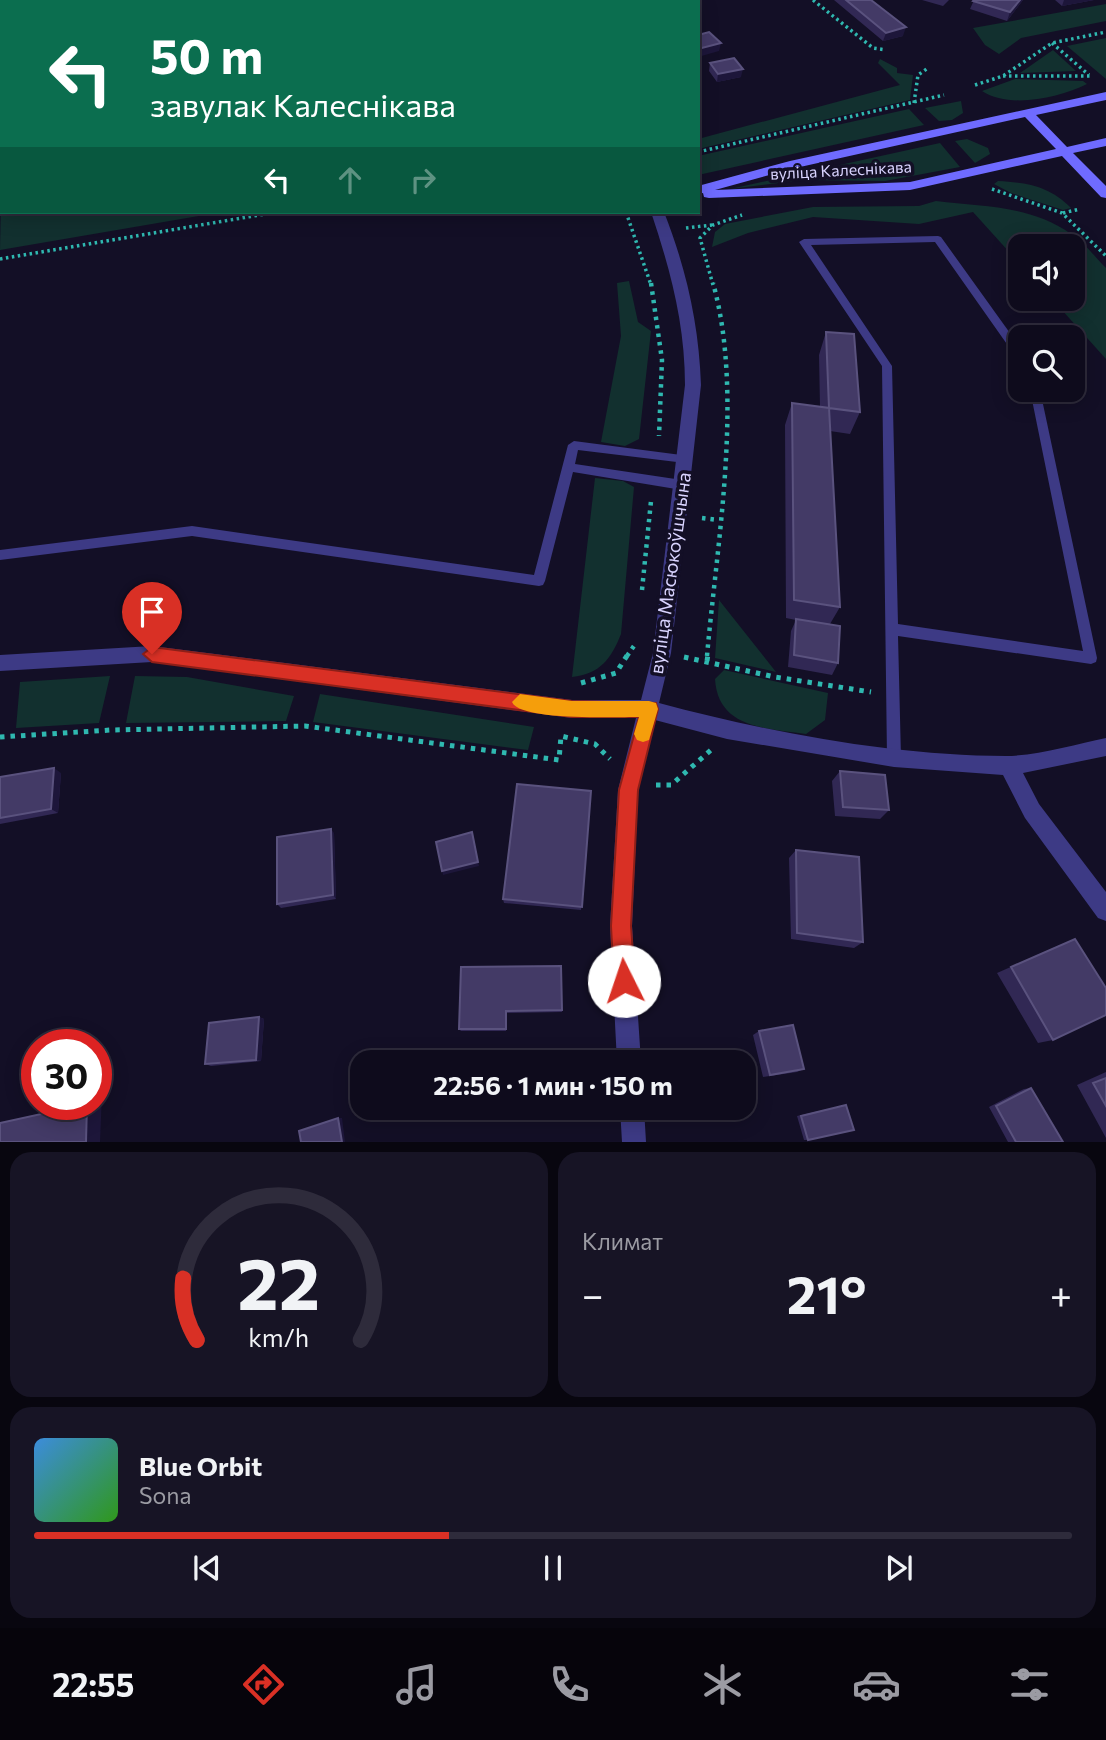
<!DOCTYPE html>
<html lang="ru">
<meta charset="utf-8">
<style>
body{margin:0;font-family:Commissioner,sans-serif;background:#171425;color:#f1f3f6;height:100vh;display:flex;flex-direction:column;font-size:26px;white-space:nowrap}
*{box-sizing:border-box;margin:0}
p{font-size:23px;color:#9b9ba3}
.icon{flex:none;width:38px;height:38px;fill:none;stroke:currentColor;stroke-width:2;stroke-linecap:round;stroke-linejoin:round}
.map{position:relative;height:1142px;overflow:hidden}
.panel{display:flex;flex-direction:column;gap:10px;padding:10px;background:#08060f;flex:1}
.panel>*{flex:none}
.guide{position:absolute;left:0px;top:0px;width:700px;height:214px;box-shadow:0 4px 18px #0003,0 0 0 2px #2e2b3b;background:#0b6e4f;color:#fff;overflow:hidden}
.tools{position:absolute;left:1008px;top:234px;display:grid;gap:14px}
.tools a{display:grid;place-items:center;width:77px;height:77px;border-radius:14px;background:#0e0b1c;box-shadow:0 4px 18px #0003,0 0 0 2px #2e2b3b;font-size:35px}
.speed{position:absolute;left:21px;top:1029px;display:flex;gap:14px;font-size:35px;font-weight:700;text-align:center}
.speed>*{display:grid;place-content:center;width:91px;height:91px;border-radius:50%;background:#0e0b1c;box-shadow:0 4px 18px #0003,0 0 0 2px #2e2b3b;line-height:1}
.speed .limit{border:10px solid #d22;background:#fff;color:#111}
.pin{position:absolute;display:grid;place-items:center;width:60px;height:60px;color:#fff;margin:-72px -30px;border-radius:50% 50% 50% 0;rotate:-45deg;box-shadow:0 0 7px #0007}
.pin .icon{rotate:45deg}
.me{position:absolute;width:77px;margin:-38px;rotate:356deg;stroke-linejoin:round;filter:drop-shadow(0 0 5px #0008)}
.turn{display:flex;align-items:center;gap:24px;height:147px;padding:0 35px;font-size:32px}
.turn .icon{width:91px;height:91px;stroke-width:2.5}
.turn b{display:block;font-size:49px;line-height:60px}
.lanes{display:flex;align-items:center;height:66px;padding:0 35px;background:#0003;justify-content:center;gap:35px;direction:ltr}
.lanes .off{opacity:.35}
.big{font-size:52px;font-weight:700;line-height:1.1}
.panel .tile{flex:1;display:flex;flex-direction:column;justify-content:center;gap:10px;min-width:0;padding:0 24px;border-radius:21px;background:#171425}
.panel .dial{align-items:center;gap:0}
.dial svg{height:182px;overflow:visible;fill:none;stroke:#2e2b3b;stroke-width:7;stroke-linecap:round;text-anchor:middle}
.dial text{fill:#f1f3f6;stroke:none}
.song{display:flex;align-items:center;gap:21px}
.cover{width:84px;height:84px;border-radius:10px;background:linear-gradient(135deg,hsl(210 70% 55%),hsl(110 70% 35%))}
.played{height:7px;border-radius:4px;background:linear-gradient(90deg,#d93025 40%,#2e2b3b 40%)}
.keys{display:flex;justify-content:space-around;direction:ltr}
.heat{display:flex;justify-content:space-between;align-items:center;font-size:38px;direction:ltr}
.panel .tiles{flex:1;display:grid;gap:10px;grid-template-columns:1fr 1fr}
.tile:last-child{grid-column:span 2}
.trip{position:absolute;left:350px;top:1050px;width:406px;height:70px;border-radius:21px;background:#0e0b1c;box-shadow:0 4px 18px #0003,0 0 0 2px #2e2b3b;font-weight:700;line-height:70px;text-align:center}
.dock{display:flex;height:112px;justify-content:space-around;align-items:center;background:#06040b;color:#9b9ba3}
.dock .icon{width:49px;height:49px}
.dock .current{color:#d93025}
.dock b{font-size:32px;color:#f1f3f6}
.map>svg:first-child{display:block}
</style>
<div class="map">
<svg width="1106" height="1142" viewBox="0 0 1106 1142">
<rect width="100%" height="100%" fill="#130f26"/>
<path fill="#12302f" d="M1106,4V21L1021,38L999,54L985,45L973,28Z
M1106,38V79L1067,46Z
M1053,50L1076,71L1020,73Z
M880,59L897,68V73L913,75L910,100L698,149V139L900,85L878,63Z
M1015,79L1083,81L1087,84C1059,98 1009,109 982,91Z
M961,101L963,113L952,120L939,121L925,108Z
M909,109L924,125L698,175V156Z
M967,139L988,148L990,154L975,163L955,141Z
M940,143L960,167L885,181L803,180L730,189Z
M2,147V212H222L0,250Z
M998,181C1028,183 1049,186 1071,208L1063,210L1011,193L994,184Z
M936,201C984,207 1030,205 1071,234C1084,242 1095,257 1106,268V359L1052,299H1073V247H1020V264L973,212L919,224L813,217L748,233L712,247L715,232L725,224L813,207L919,206Z
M629,281L638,322L651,331L639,439L625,446L601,442L621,336L617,283Z
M595,478L623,481L634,487L621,634C611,659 600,674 572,677Z
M719,600L776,672L715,658Z
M724,670L828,693L825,720L806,734C767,728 718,729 715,679Z
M110,676L99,723L16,728L20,682Z
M135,676L187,677L294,696L286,721L126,723Z
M320,694L534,727L528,750L313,722Z"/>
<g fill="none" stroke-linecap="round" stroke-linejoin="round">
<path stroke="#2fb8b0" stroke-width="3.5" stroke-dasharray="2.5 3.5" stroke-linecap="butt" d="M813,0L873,48L886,50
M1052,43L1089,75
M1003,76H1090
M975,85L1003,76L1052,43L1106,32
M914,103L918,75L928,68
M698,152L944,95
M992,189L1062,213L1106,256
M626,212L651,285
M1063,213L1080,209
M686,228L712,225
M0,259L277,212
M713,285L700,238L713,225L742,215"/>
<path stroke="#2fb8b0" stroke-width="4.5" stroke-dasharray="3.5 5" stroke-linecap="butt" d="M651,283L662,360L659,436
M702,518L718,520
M642,590L651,501
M627,656L636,643
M707,656C717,542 744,394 713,283"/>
<path stroke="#2fb8b0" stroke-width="5" stroke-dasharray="4.5 6" stroke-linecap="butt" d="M684,657L775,677L871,692
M707,661L708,654
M581,683L616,673L628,654
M0,737L111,730L305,726L559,760L561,736L595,744L610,759
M656,785H671L711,750"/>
<path fill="#3d3a85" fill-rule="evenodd" d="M938,236L941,237L1020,347V358L1016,357L935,242L811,245L892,366L898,624L1083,651L1030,390H1040L1097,658L1096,662L1091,664L898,636L901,758L899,763L894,765L889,763L887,758L882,366L799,242L804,239Z
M574,441L689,456L691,459L685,463L578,450L575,464L682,480L688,485L682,490L573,472L545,581L543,585L539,586L192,536L0,560V550L192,526L534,575L568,445Z"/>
<path fill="#3d3a85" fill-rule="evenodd" d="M480,0H491L492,2H481Z
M0,11H2V40H0Z
M2,123V131L0,132V124Z
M0,141H2V149H0Z
M651,212H664C686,268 699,324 701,385L671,653L659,703C767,732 894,756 1006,756C1037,756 1076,744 1106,738V756L1023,773L1039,804L1106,892V921L1098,918L1025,818L1003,775L894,767L727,739L655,720L638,790L632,926L641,1062H617L610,926L618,790L636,718H572L152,662L0,671V655L152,646L572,700H641L653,653L685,385C685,323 670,269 651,212Z
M620,1108H644L646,1142H622Z"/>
<path fill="#6f6bff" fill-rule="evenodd" d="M1106,92V100L1036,115L1067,147L1106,138V146L1073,153L1106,186V198L1101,197L1062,156L910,190L709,198L704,197L703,193L698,194V186L790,161ZM1025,117L1056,149L910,182L715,190L791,169Z"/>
</g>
<path fill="#312854" d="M834,0H871L903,36L883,41Z
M922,0H949L943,6Z
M974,0H1023L1007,21L970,9Z
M1055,0H1094L1062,6Z
M710,63L741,77L717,82L709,71Z
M826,332L860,412L850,434L830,431L840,607L830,624L838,663L832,675L788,667L791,631L796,620L786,618L785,425L792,403L820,407L819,355Z
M840,771L889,810L880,819L835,816L832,781Z
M61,773L58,813L0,824V777Z
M591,791L581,910L504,903L503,899Z
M334,833L336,899L281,908L277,904Z
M796,850L863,942L854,948L791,939L789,858Z
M1060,945L1053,1040L1038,1043L997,973Z
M561,966L562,1012L507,1013L506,1031H461L459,1029Z
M259,1017L264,1019L261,1061L211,1066L205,1064Z
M759,1031L804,1069L797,1072L763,1077L753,1035Z
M1106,1072V1138L1077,1085Z
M1031,1088L1063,1142H1008L989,1107L1024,1089Z
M846,1105L808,1140H804L797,1116Z"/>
<path fill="#1d163a" d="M30,0H62L63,2H31Z
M422,0H451L452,2H422Z
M533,0H547V2H526Z
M1020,0H1023L1007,21L1010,12Z
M1064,0H1094L1062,6Z
M906,27L903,36L883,41L886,33Z
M721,43L719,51L698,57V49Z
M743,69L741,77L717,82L718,74Z
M54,768L61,773L58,813L51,809Z
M331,829L334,833L336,899L333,895Z
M472,832L479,866L443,875L442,871Z
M259,1017L264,1019L261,1061L256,1060Z
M96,1093L102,1094L100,1142H86L87,1104H96Z
M338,1118H342L345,1142H342Z"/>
<path fill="#433a66" stroke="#5a527e" stroke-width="2" d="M322,0H353L354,2H323Z
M576,0H599L600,2H578Z
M846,0H871L906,27L886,33Z
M974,0H1020L1010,12L973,1Z
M709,32L721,43L698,49V35Z
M734,58L743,69L718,74L710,63Z
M826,332L854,334L860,412L829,408Z
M792,403L829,408L840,607L794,600Z
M796,619L840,626L838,663L794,655Z
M54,768L51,809L0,818V777Z
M840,771L885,775L889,810L843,807Z
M517,784L591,791L582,907L503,899Z
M331,829L333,895L277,904V837Z
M472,832L478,862L442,871L436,842Z
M796,850L859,857L863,942L797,933Z
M1075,939L1106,988V1015L1053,1040L1011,967Z
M561,966L562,1010L506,1011V1029H459L461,967Z
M259,1017L256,1060L205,1064L209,1023Z
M793,1025L804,1069L770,1075L759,1031Z
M1106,1078V1106L1093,1083Z
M1031,1088L1063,1142H1016L996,1106Z
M46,1104H87L86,1142H0V1123L46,1113Z
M846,1105L854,1130L808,1140L801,1116Z
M338,1118L342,1142H301L299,1131Z"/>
<path fill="#d93025" stroke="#8d1f18" stroke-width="2" d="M152,647L572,701L656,703L658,709L638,790L631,926L635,981L632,988L624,991L617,988L614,981L611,926L619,790L639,717H572L152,662L143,654Z"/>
<path fill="#f59e0b" d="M520,694L572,701H649L656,703L658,709L649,740L643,742L637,740L634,734L639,717C617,717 520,721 512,702Z"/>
<g text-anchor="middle" stroke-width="7" stroke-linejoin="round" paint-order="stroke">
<g font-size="16" fill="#d9d4ff" stroke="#130f26">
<text transform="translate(841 170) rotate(-3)" y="6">вуліца Калеснікава</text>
</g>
<g font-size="19" fill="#d9d4ff" stroke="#130f26">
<text transform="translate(670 573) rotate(-82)" y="7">вуліца Масюкоўшчына</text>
</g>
</g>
</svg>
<div class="tools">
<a><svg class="icon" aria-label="sound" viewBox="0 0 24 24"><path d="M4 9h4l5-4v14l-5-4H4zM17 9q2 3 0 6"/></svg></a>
<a><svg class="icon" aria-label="search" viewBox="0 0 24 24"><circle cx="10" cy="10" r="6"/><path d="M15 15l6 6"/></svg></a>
</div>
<div class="speed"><div class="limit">30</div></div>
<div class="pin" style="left:152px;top:654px;background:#d93025"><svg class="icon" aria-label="arrive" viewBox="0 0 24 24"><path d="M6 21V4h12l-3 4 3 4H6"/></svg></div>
<svg class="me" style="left:624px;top:981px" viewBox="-20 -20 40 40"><circle r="19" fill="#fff"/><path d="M0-13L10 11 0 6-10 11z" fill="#d93025"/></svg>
<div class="trip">22:56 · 1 мин · 150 m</div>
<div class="guide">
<div class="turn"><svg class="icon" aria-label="left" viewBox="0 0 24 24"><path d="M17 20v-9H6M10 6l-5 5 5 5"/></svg><div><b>50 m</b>завулак Калеснікава</div></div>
<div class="lanes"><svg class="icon" aria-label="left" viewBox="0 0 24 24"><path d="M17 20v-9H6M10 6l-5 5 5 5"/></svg><svg class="icon off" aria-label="ahead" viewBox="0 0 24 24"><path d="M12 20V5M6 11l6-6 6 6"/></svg><svg class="icon off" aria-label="right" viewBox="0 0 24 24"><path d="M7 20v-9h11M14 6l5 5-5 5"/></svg></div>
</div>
</div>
<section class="panel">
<div class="tiles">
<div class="tile dial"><svg viewBox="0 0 100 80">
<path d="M14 69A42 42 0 1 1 86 69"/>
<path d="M14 69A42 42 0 0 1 8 42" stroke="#d93025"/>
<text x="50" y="56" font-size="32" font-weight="700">22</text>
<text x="50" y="72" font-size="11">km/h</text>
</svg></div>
<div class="tile"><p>Климат</p>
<div class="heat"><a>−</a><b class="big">21°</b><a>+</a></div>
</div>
<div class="tile">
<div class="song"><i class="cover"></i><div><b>Blue Orbit</b><p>Sona</p></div></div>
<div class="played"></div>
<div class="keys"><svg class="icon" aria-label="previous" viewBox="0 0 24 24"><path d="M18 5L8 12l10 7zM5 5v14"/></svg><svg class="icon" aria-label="pause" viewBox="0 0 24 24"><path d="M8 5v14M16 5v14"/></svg><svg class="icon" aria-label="next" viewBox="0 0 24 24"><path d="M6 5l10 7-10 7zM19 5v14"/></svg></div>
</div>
</div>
</section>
<nav class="dock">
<b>22:55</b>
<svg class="icon current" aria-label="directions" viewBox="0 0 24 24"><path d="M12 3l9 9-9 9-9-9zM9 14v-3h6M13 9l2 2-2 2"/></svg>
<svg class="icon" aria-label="music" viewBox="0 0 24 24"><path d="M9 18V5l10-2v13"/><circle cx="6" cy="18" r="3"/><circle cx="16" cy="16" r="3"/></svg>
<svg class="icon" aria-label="phone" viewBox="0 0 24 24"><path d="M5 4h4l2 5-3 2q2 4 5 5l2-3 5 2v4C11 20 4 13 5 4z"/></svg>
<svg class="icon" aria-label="climate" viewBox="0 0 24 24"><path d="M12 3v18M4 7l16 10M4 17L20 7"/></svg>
<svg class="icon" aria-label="car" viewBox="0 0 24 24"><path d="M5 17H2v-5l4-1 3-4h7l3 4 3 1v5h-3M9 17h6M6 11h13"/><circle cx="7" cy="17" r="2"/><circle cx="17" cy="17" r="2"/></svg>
<svg class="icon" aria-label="filters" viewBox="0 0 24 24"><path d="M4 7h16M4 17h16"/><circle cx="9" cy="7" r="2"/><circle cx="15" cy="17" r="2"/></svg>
</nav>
